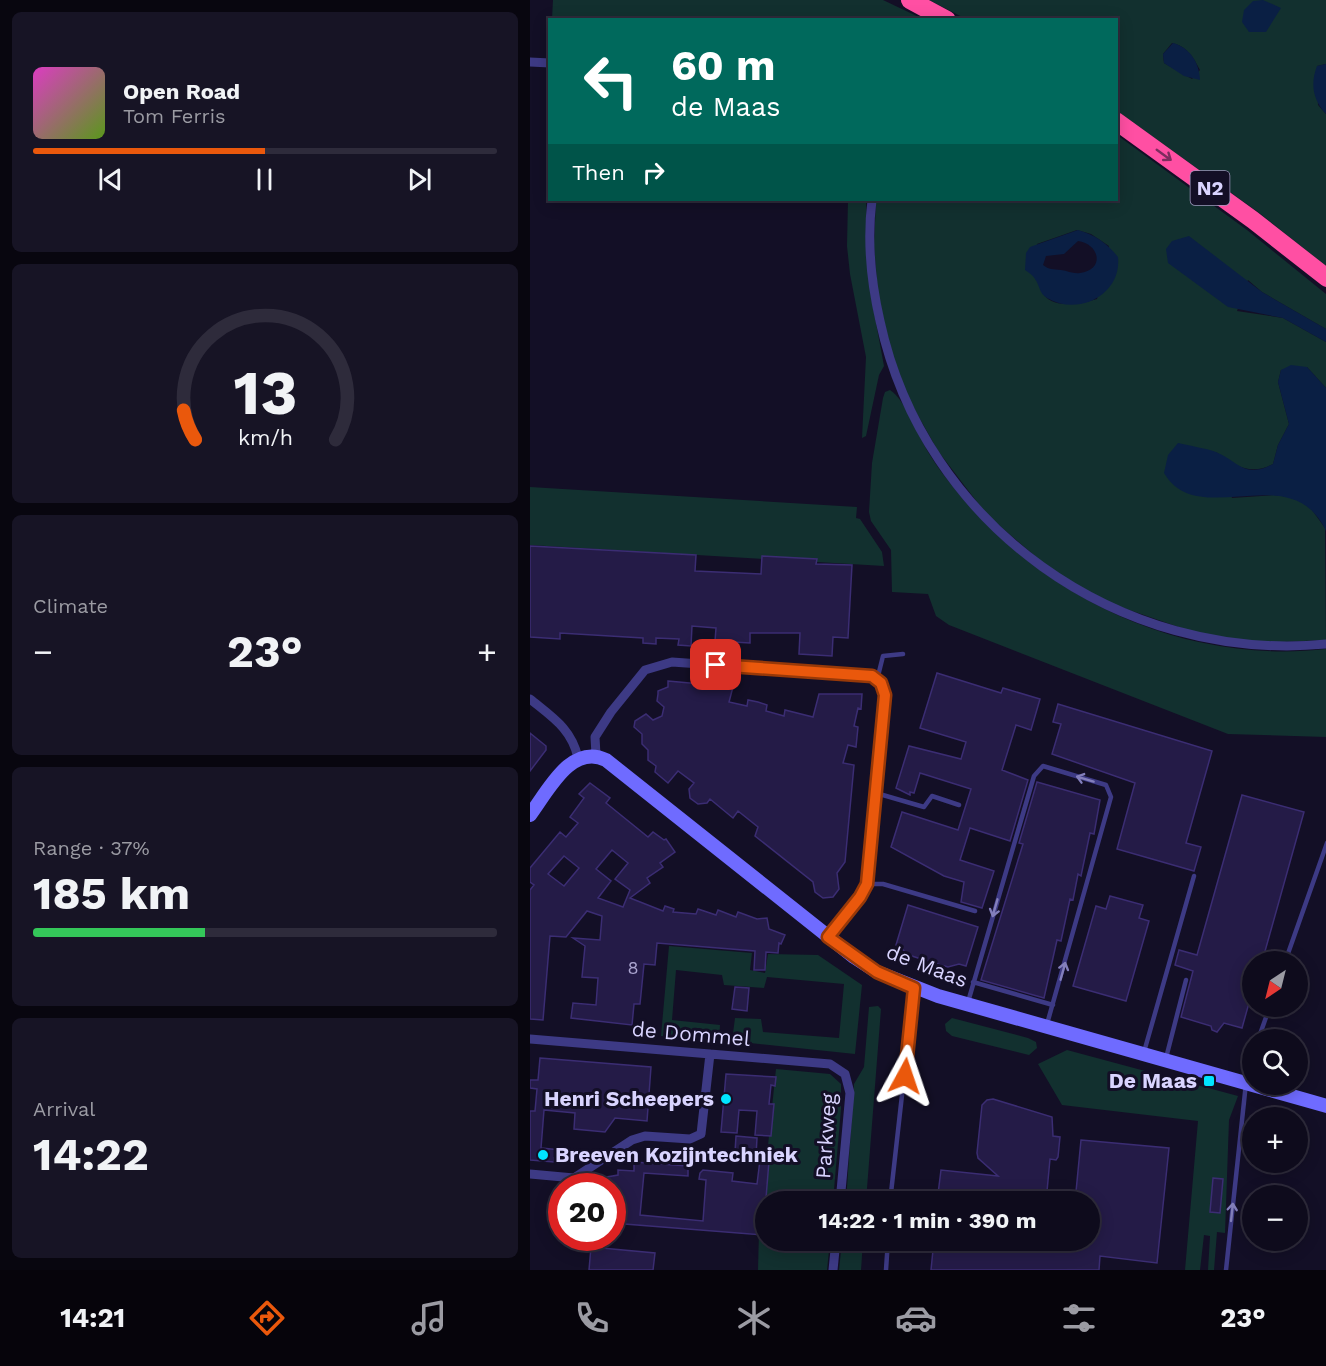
<!DOCTYPE html>
<meta charset="utf-8">
<style>
body{margin:0;font-family:"Work Sans",sans-serif;background:#171425;color:#f1f3f6;height:100vh;display:flex;flex-direction:column;font-size:22px;white-space:nowrap}
*{box-sizing:border-box;margin:0}
p{font-size:20px;color:#9b9ba3}
.icon{flex:none;width:33px;height:33px;fill:none;stroke:currentColor;stroke-width:2;stroke-linecap:round;stroke-linejoin:round}
.map{position:relative;flex:1;overflow:hidden}
.panel{display:flex;flex-direction:column;gap:12px;padding:12px;background:#08060f;width:530px}
.panel>*{flex:none}
.hud{position:absolute;left:18px;top:18px;width:570px;height:183px;border-radius:0px;box-shadow:0 3px 15px #0003,0 0 0 2px #2e2b3b;background:#00695c;color:#fff;overflow:hidden}
.needle{width:39px;rotate:215deg}
.tools{position:absolute;left:712px;top:951px;display:grid;gap:12px}
.tools a{display:grid;place-items:center;width:66px;height:66px;border-radius:50%;background:#0e0b1c;box-shadow:0 3px 15px #0003,0 0 0 2px #2e2b3b;font-size:30px}
.speed{position:absolute;left:18px;top:1173px;display:flex;gap:12px;font-size:30px;font-weight:700;text-align:center}
.speed>*{display:grid;place-content:center;width:78px;height:78px;border-radius:50%;background:#0e0b1c;box-shadow:0 3px 15px #0003,0 0 0 2px #2e2b3b;line-height:1}
.speed .limit{border:9px solid #d22;background:#fff;color:#111}
.pin{position:absolute;display:grid;place-items:center;width:51px;height:51px;color:#fff;margin:-26px;border-radius:12px;box-shadow:0 3px 9px #0006}
.me{position:absolute;width:66px;margin:-33px;rotate:5deg;stroke-linejoin:round;filter:drop-shadow(0 0 4px #0008)}
.turn{display:flex;align-items:center;gap:21px;height:126px;padding:0 24px;font-size:27px}
.turn .icon{width:78px;height:78px;stroke-width:2.5}
.turn b{display:block;font-size:42px;line-height:51px}
.then{display:flex;align-items:center;height:57px;padding:0 24px;background:#0003;gap:12px;font-size:22px}
.big{font-size:45px;font-weight:700;line-height:1.1}
.panel .card{flex:1;display:flex;flex-direction:column;justify-content:center;gap:9px;min-width:0;padding:0 21px;border-radius:9px;background:#171425}
.panel .dial{align-items:center;gap:0}
.dial svg{height:156px;overflow:visible;fill:none;stroke:#2e2b3b;stroke-width:7;stroke-linecap:round;text-anchor:middle}
.dial text{fill:#f1f3f6;stroke:none}
.song{display:flex;align-items:center;gap:18px}
.cover{width:72px;height:72px;border-radius:9px;background:linear-gradient(135deg,hsl(310 70% 55%),hsl(90 70% 35%))}
.played{height:6px;border-radius:3px;background:linear-gradient(90deg,#ea580c 50%,#2e2b3b 50%)}
.keys{display:flex;justify-content:space-around;direction:ltr}
.heat{display:flex;justify-content:space-between;align-items:center;font-size:33px;direction:ltr}
.charge{height:9px;border-radius:4px;background:linear-gradient(90deg,#34c759 37%,#2e2b3b 0)}
.trip{position:absolute;left:225px;top:1191px;width:345px;height:60px;border-radius:30px;background:#0e0b1c;box-shadow:0 3px 15px #0003,0 0 0 2px #2e2b3b;font-weight:700;line-height:60px;text-align:center}
.tabs{display:flex;height:96px;justify-content:space-around;align-items:center;background:#06040b;color:#9b9ba3}
.tabs .icon{width:42px;height:42px}
.tabs .on{color:#ea580c}
.tabs b{font-size:27px;color:#f1f3f6}
main{display:flex;flex:1;min-height:0}
.map>svg:first-child{display:block}
</style>
<main>
<section class="panel">
<div class="card">
<div class="song"><i class="cover"></i><div><b>Open Road</b><p>Tom Ferris</p></div></div>
<div class="played"></div>
<div class="keys"><svg class="icon" aria-label="previous" viewBox="0 0 24 24"><path d="M18 5L8 12l10 7zM5 5v14"/></svg><svg class="icon" aria-label="pause" viewBox="0 0 24 24"><path d="M8 5v14M16 5v14"/></svg><svg class="icon" aria-label="next" viewBox="0 0 24 24"><path d="M6 5l10 7-10 7zM19 5v14"/></svg></div>
</div>
<div class="card dial"><svg viewBox="0 0 100 80">
<path d="M14 69A42 42 0 1 1 86 69"/>
<path d="M14 69A42 42 0 0 1 8 54" stroke="#ea580c"/>
<text x="50" y="56" font-size="32" font-weight="700">13</text>
<text x="50" y="72" font-size="11">km/h</text>
</svg></div>
<div class="card"><p>Climate</p>
<div class="heat"><a>−</a><b class="big">23°</b><a>+</a></div>
</div>
<div class="card"><p>Range · 37%</p><b class="big">185 km</b><div class="charge"></div></div>
<div class="card"><p>Arrival</p><b class="big">14:22</b></div>
</section>
<div class="map">
<svg width="797" height="1270" viewBox="0 0 797 1270">
<rect width="100%" height="100%" fill="#130f26"/>
<path fill="#12302f" fill-rule="evenodd" d="M23,0H353L393,19H22Z
M399,0H796V64L787,66L788,105L796,114V266L728,212L587,111L586,20L436,19ZM642,43C658,47 663,57 670,70L662,79L634,63L633,54Z
M587,135L717,230L796,294V329L732,292L718,280L707,311L753,318L796,342V388L777,367L751,370L748,382L759,424L748,445L743,464C721,476 705,466 686,452L702,498L744,495L767,498L782,510L795,528L796,640L731,643L666,633L582,604L525,573L457,515L408,451L376,394L363,360L348,294L344,245L346,200H586ZM547,230L561,234L579,246L567,299C510,314 505,294 507,244Z
M318,200H336L341,296L354,366L349,375L336,436L332,438L336,357L320,274L317,246Z
M360,390C376,400 389,438 400,455C407,467 416,478 424,488C513,599 653,665 796,649V737L698,734L419,625L406,616L398,594L362,592L361,550L341,521L339,512L342,463L353,398L355,392Z
M0,487L327,507L326,518L330,519L352,552L354,566L0,545Z
M139,946L222,953L220,970L235,973L238,954L288,955L332,985L325,1054L202,1041L205,1018L231,1019L233,1032L309,1038L314,984L237,977L234,988L194,985L192,975L146,970L142,1020L190,1025L189,1041L131,1036Z
M348,1006L351,1009L336,1201L316,1202L324,1084L334,1067L339,1007Z
M422,1018L498,1038L506,1042L507,1048L499,1055L422,1036L416,1031L415,1024Z
M537,1050L708,1096L699,1120L695,1233L687,1232L684,1270H678L680,1236L674,1235L670,1270H655L668,1121L532,1105L508,1064Z
M246,1069L300,1074L311,1084V1109L303,1201L236,1202V1240L300,1241L297,1270H228L229,1231Z
M312,1241H333L331,1270H309Z"/>
<path fill="#0a1f44" fill-rule="evenodd" d="M733,0L751,8L736,32H719L712,22L714,10L723,1Z
M643,43C660,48 669,62 670,80L654,76L634,63L633,54Z
M796,64H797L796,114C783,100 780,84 787,66Z
M548,230C565,235 577,243 588,257C592,294 549,317 517,298C509,293 510,286 505,279C503,275 498,272 495,270L496,253L500,247ZM548,241C570,244 575,270 550,273C543,274 538,271 531,270C523,269 519,270 513,265L516,256L534,254Z
M659,236L732,292L796,329V342L753,318L698,307L638,263L636,249L642,241Z
M761,365L777,367L796,388V531C761,456 669,532 634,473L638,455L648,443C660,446 675,448 686,452C709,462 715,479 743,464L748,445L759,424L748,382L751,370Z"/>
<path fill="#241b47" stroke="#3b2d73" stroke-width="1.5" fill-rule="evenodd" d="M0,546L166,555L165,571L231,574L232,556L287,559L286,564L322,565L318,638L303,637L302,656L269,654L270,633H220V643L185,641L186,628L162,626L161,646L148,645L149,639L126,638V644L113,643V638L30,633V639L0,637Z
M407,673L471,693L473,688L510,699L501,730L486,725L472,770L498,780L480,841L440,828L430,860L464,871L452,908L431,902L434,882L414,876L361,847L372,812L428,830L441,789L390,773L384,793L380,792V795L366,788L379,746L431,759L436,742L390,728Z
M138,681L203,687L199,702L217,706L218,700L228,702L237,705L236,711L254,716L255,710L283,717L289,694H332L331,709L328,708L324,726L328,727L326,747L318,745L313,763L324,765L315,862L307,873L309,889L303,897L293,898L285,892L283,882L225,836L228,827L208,811L203,818L180,799L177,803L168,804L160,798L159,789L164,783L148,771L138,783L125,772L126,766L118,760V750L112,744V734L104,727L105,721L116,714L123,720L132,716L134,707L127,701L128,694V691L138,687Z
M528,704L682,751L656,843L671,847L664,871L587,849L605,783L522,754L531,724L523,722Z
M0,733L16,746V750L0,771Z
M507,782L570,800L564,834L560,833L551,876L548,874L543,900L540,899L531,941L527,940L514,998L451,980L493,844L489,843Z
M60,783L80,798L76,803L118,837L123,832L134,840L136,839L145,852L130,863L133,867L117,878L120,883L100,898L133,911L135,906L144,909L143,912L166,914L168,909L186,915L188,910L206,917L208,912L227,919L237,918L239,929L255,935L251,944L249,943L248,953L236,952L235,970H224L225,951L127,943L125,965L114,964L110,1004H104L102,1025L41,1018L43,1003L66,1005L68,978L52,977L55,946L43,938L70,940L72,916L57,911L36,937L20,936L13,1020L0,1019V890L4,885L0,882V868L30,832L36,837L48,823L40,817L54,798L49,794ZM82,850L98,863L85,879L100,890L93,907L68,898L81,881L66,869ZM34,856L49,868L34,886L18,874Z
M712,795L774,812L732,962H723V990L716,988L719,1003L712,1028L694,1023L687,1032L682,1030L681,1026L651,1017L663,971L645,965L649,950L667,955Z
M580,896L613,905L609,918L619,921L596,1001L543,986L566,906L576,909Z
M378,905L448,927L436,966L429,964L418,967L397,961L382,956L366,945Z
M205,987L219,988L217,1011L202,1009Z
M10,1058L121,1067L117,1121L85,1118L75,1132L44,1129L45,1113L14,1110L11,1148L31,1150L30,1159L24,1158V1162L0,1160V1111H5L7,1089L0,1088V1080H8Z
M196,1074L246,1077L245,1086L241,1085L239,1104H244L241,1136L225,1135L227,1111L209,1110L207,1133L191,1132Z
M463,1099L522,1117L523,1136L530,1137L528,1157L526,1160L520,1159L516,1202H407L411,1170L468,1176L448,1158L447,1153L452,1105L457,1100Z
M206,1136L227,1138L226,1156L205,1152Z
M551,1140L639,1148L627,1263L570,1256L569,1270H401L404,1240H560V1202H545Z
M230,1160L239,1161L233,1235L82,1223V1186H76L77,1177L88,1175V1170L104,1171V1162L158,1166V1176L114,1173L110,1215L173,1221L176,1180L169,1179L170,1173L173,1170L203,1173L202,1181L227,1184Z
M683,1178L693,1179L690,1213L680,1212Z
M61,1247L125,1253L123,1270H59Z"/>
<g fill="none" stroke-linecap="round" stroke-linejoin="round">
<path stroke="#3d3a85" stroke-width="4.5" d="M347,680L353,656L373,654
M346,793L394,807L402,796L429,805
M337,884H353L445,911
M755,962L797,843
M443,982L523,1005
M438,1002L504,776L513,766L576,785L581,797L517,1024
M728,1040L740,1006
M614,1052L664,876
M636,1058L656,980
M360,1202L384,988
M356,1270L358,1240
M696,1270L716,1083L723,1055"/>
<path stroke="#3d3a85" stroke-width="9" d="M0,62L20,63
M342,200C337,240 341,282 350,321C394,525 589,664 797,644
M0,699C22,717 42,729 48,758
M66,755L65,737L81,712L115,670L142,662L342,676L351,683L355,695L337,884L330,897L299,937
M0,1039L300,1064L315,1074L320,1093L310,1202
M0,1174L44,1178L102,1140L115,1136L160,1139L171,1134L180,1054
M303,1270L306,1240"/>
<path stroke="#6f6bff" stroke-width="14" d="M0,815C18,791 41,743 76,760L324,957L347,972L408,996L797,1106"/>
<path stroke="#ff4fa3" stroke-width="18" d="M380,0L417,20
M586,121L723,220L797,278"/>
</g>
<defs><path id="oneway-shaft" d="M-6 0H5M1.5-3L5.5 0L1.5 3" fill="none" stroke-width="1.6" stroke-linecap="round" stroke-linejoin="round" transform="scale(1.5)"/></defs>
<use stroke="#7d2c5e" href="#oneway-shaft" transform="translate(634 155) rotate(36)"/>
<g stroke="#837fbc">
<use href="#oneway-shaft" transform="translate(555 779) rotate(-163)"/>
<use href="#oneway-shaft" transform="translate(465 908) rotate(106)"/>
<use href="#oneway-shaft" transform="translate(533 971) rotate(-74)"/>
<use href="#oneway-shaft" transform="translate(702 1212) rotate(-84)"/>
</g>
<g fill="none" stroke-linecap="round" stroke-linejoin="round">
<defs>
<path id="route" d="M186,665L342,676L351,683L355,695L337,884L330,897L298,937L347,972L384,988L375,1076"/>
</defs>
<use href="#route" stroke="#983908" stroke-width="15"/>
<use href="#route" stroke="#ea580c" stroke-width="10"/>
</g>
<g fill="#00e5ff" stroke="#130f26" stroke-width="2">
<rect x="673" y="1075" width="12" height="12" rx="3"/>
<circle cx="196" cy="1099" r="6"/>
<circle cx="13" cy="1155" r="6"/>
</g>
<g text-anchor="middle" stroke-width="6" stroke-linejoin="round" paint-order="stroke">
<g font-size="18" fill="#aca6d1">
<text x="103" y="974">8</text>
</g>
<rect fill="#130f26" stroke="#9e99be" stroke-width="1.5" x="660.5" y="171" width="39" height="34" rx="4.5"/>
<g font-size="20" font-weight="bold" fill="#d9d4ff">
<text x="680" y="195">N2</text>
</g>
<g font-size="21" fill="#d9d4ff" stroke="#130f26">
<text transform="translate(397 966) rotate(21)" y="7">de Maas</text>
<text transform="translate(161 1034) rotate(5)" y="7">de Dommel</text>
<text transform="translate(296 1136) rotate(-86)" y="7">Parkweg</text>
</g>
<g font-size="21" font-weight="bold" fill="#d9d4ff" stroke="#130f26" text-anchor="end">
<text x="667" y="1088">De Maas</text>
<text x="184" y="1106">Henri Scheepers</text>
<text x="25" y="1162" text-anchor="start">Breeven Kozijntechniek</text>
</g>
</g>
</svg>
<div class="tools">
<a><svg class="needle" viewBox="-14 -14 28 28"><path d="M0-13l5 13h-10z" fill="#e53935"/><path d="M0 13l5-13h-10z" fill="#9b9ba3"/></svg></a>
<a><svg class="icon" aria-label="search" viewBox="0 0 24 24"><circle cx="10" cy="10" r="6"/><path d="M15 15l6 6"/></svg></a>
<a>+</a>
<a>−</a>
</div>
<div class="speed"><div class="limit">20</div></div>
<div class="pin" style="left:186px;top:665px;background:#d93025"><svg class="icon" aria-label="arrive" viewBox="0 0 24 24"><path d="M6 21V4h12l-3 4 3 4H6"/></svg></div>
<svg class="me" style="left:375px;top:1076px" viewBox="-20 -20 40 40"><path d="M0-17L14 15 0 8-14 15z" fill="#ea580c" stroke="#fff" stroke-width="4"/></svg>
<div class="trip">14:22 · 1 min · 390 m</div>
<div class="hud">
<div class="turn"><svg class="icon" aria-label="left" viewBox="0 0 24 24"><path d="M17 20v-9H6M10 6l-5 5 5 5"/></svg><div><b>60 m</b>de Maas</div></div>
<div class="then">Then<svg class="icon" aria-label="right" viewBox="0 0 24 24"><path d="M7 20v-9h11M14 6l5 5-5 5"/></svg></div>
</div>
</div>
</main>
<nav class="tabs">
<b>14:21</b>
<svg class="icon on" aria-label="directions" viewBox="0 0 24 24"><path d="M12 3l9 9-9 9-9-9zM9 14v-3h6M13 9l2 2-2 2"/></svg>
<svg class="icon" aria-label="music" viewBox="0 0 24 24"><path d="M9 18V5l10-2v13"/><circle cx="6" cy="18" r="3"/><circle cx="16" cy="16" r="3"/></svg>
<svg class="icon" aria-label="phone" viewBox="0 0 24 24"><path d="M5 4h4l2 5-3 2q2 4 5 5l2-3 5 2v4C11 20 4 13 5 4z"/></svg>
<svg class="icon" aria-label="climate" viewBox="0 0 24 24"><path d="M12 3v18M4 7l16 10M4 17L20 7"/></svg>
<svg class="icon" aria-label="car" viewBox="0 0 24 24"><path d="M5 17H2v-5l4-1 3-4h7l3 4 3 1v5h-3M9 17h6M6 11h13"/><circle cx="7" cy="17" r="2"/><circle cx="17" cy="17" r="2"/></svg>
<svg class="icon" aria-label="filters" viewBox="0 0 24 24"><path d="M4 7h16M4 17h16"/><circle cx="9" cy="7" r="2"/><circle cx="15" cy="17" r="2"/></svg>
<b>23°</b>
</nav>
